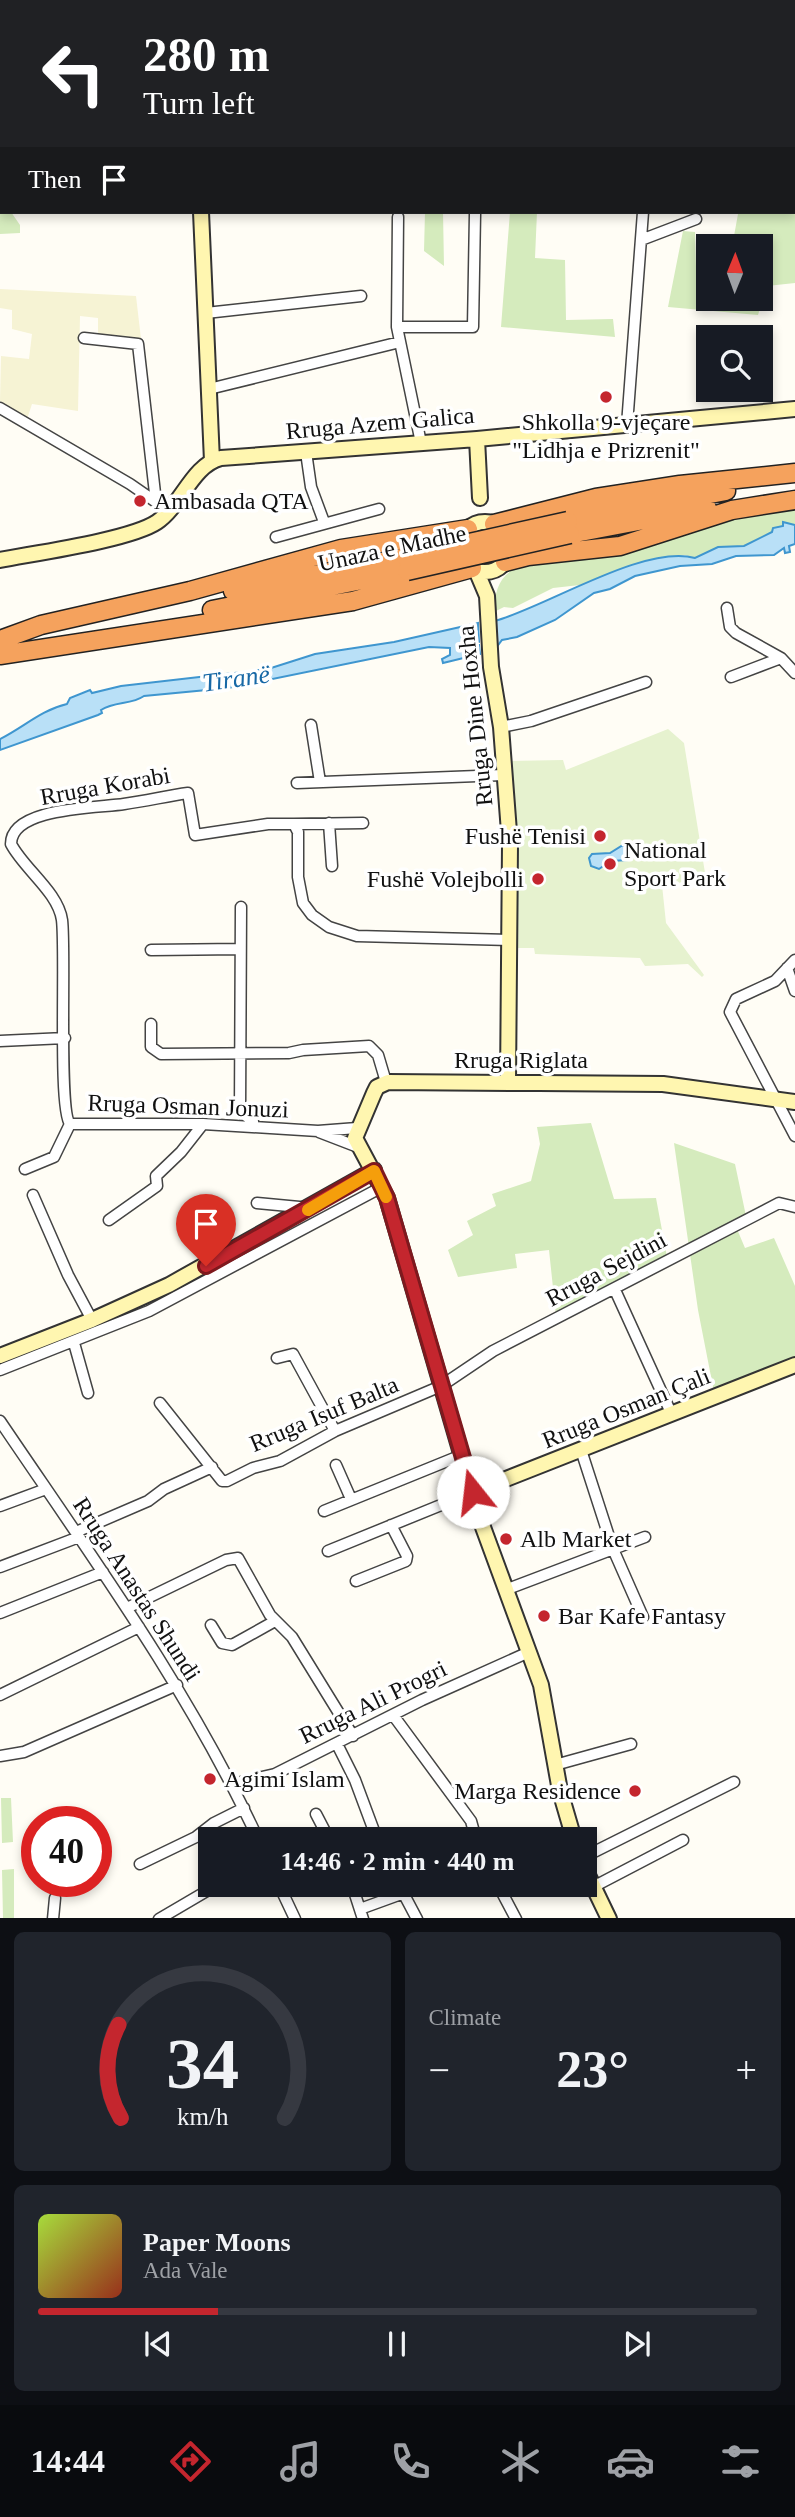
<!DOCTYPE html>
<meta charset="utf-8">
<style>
body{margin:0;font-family:"Times New Roman",serif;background:#20242c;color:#f1f3f6;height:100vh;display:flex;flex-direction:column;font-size:26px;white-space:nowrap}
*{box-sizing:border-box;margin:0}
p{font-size:23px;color:#9ea1a6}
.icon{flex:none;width:38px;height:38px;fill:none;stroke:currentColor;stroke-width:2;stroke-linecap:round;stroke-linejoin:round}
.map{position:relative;height:1918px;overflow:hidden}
.sheet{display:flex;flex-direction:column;gap:14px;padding:14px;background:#0d0f14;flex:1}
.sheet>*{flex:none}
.guide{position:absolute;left:0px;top:0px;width:796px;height:214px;box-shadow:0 4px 10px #0003;background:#202124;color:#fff;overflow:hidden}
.needle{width:46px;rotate:1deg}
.controls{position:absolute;left:696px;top:234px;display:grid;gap:14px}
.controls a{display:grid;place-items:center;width:77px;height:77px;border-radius:0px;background:#171b24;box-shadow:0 4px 10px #0003;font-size:35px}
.speed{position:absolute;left:21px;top:1806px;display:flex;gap:14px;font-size:35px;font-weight:700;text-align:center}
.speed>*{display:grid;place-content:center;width:91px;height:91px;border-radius:50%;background:#171b24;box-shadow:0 4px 10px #0003;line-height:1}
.speed .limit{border:10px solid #d22;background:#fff;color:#111}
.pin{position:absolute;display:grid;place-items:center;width:60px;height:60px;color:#fff;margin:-72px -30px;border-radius:50% 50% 50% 0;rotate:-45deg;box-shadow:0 0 7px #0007}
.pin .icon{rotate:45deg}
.me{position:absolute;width:77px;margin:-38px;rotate:344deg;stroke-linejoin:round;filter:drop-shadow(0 0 5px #0008)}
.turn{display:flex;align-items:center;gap:24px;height:147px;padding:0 28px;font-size:32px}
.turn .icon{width:91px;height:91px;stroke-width:2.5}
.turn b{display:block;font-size:49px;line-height:60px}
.then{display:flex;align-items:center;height:66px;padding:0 28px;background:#0003;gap:14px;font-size:26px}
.big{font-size:52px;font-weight:800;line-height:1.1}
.sheet .card{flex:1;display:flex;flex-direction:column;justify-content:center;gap:10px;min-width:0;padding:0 24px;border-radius:10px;background:#20242c}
.sheet .dial{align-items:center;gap:0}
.dial svg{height:182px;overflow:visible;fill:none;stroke:#363941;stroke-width:7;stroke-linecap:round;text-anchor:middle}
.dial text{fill:#f1f3f6;stroke:none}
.song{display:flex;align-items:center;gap:21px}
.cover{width:84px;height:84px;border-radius:10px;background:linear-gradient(135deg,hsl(80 70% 55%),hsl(10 70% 35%))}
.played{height:7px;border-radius:4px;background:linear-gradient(90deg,#c4262e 25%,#363941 25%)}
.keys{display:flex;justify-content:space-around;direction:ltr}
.heat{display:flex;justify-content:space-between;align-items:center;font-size:38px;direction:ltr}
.sheet .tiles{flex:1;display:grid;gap:14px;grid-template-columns:1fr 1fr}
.card:last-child{grid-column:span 2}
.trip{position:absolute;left:198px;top:1827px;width:399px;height:70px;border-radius:0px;background:#171b24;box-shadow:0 4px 10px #0003;font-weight:800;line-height:70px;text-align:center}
.tab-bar{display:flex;height:112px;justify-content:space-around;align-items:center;background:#090b0e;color:#9ea1a6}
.tab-bar .icon{width:49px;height:49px}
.tab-bar .selected{color:#c4262e}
.tab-bar b{font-size:32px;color:#f1f3f6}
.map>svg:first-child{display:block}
</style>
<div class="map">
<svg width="795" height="1919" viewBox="0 0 795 1919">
<rect width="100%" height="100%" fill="#fffdf5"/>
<path fill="#f6f3d4" d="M0,289L136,296L141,339L98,336V318L80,316L78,411L32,404L27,419L0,401L1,356L29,359L32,334L12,329V310L0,308Z"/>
<path fill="#d5ebbd" d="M0,196L2,212H11L20,225V233L0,234Z
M795,206V283L767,286L758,315L668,307L683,231L695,232L696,267L709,268V299H761V247H732L738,214L794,212Z
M425,212H443L444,266L424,251Z
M510,212H537L535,258L565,260L566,320L613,319L615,337L501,327Z
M795,510V525L783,526L744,546L718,547L695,558L685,555L637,564L580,585L553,588L513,608L504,607L494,612C495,589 499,575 521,565L733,519Z
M591,1123L614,1199L656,1198L667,1257L556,1316L549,1250L515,1254L517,1268L458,1277L448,1250L473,1235L467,1221L496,1206L492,1194L531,1181L540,1144L537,1127Z
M674,1143L735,1164L746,1216L734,1222L745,1248L774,1238L795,1286V1364L715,1397L698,1310Z
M1,1798H11L13,1842L2,1843Z
M14,1869V1918H3L2,1870Z"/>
<path fill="#e6f2cf" d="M668,729L684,743L706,879L662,885L666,923L704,975L702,977L688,964L645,966L640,958L535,954L534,948H518L517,845L509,761L563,760L566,770Z"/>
<path fill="#b9e0f7" stroke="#3f96cf" stroke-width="2" d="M783,522L795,525V544L789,546L790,552L785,553L784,548L774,555L736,556L712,564L680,566L635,576L610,589L594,593L555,620L517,637L502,640L496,648L495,621C548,606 644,544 695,558L718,547L744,546L772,532L773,528L783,526Z
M478,623L479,642L458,645H479L480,654L443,663L442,659L450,655V648L429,647L228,688L144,696C131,705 115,701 101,710L102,713L98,715L0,750V739C24,727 41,710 67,704L70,698L90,690L92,693L121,686L268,669L315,654L394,642Z
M623,845L631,850L628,860L611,861L599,869L591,866L589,858L592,854L610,853Z"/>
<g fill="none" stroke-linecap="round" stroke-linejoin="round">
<defs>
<path id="street" d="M305,2L306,0
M345,2L346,0
M428,2L430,0
M648,2V0
M789,2V0
M794,122L795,121
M398,217L397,327L421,443
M641,240L696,219
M206,313L361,296
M397,327H473L475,214
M84,338L138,344L156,502
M209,389L400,342
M0,408L130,484L169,511
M627,425L643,212
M306,452L311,487L324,522
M276,537L379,509
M727,608L730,627L736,633L781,658L795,673
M731,677L781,658
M311,725L320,782
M501,727L531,721L646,682
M297,783L503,775
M329,823L332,866
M294,824L363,823
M241,907L240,1112L253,1121V1127
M151,950L240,949
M795,960L775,981L736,999L730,1012L795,1136
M787,968L795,991
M151,1024V1047L161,1054L289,1053L303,1050L369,1046L378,1055L386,1082
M0,1041L65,1038
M70,1124C58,1110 66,952 62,920C58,892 24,869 11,844C11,807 98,808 124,804C146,801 167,796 188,793L195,835L268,824H294L298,832V877L303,903L312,915L329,927L357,936L510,940
M70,1124H203L318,1131L357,1128
M319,1132L358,1147
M25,1169L54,1157L70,1124
M33,1195L68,1275L92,1320
M257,1203L310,1208
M109,1220L157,1186L156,1176L181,1152L203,1124
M615,1290L672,1415
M74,1343L88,1393
M277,1358L293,1354L335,1431
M0,1370L149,1311L382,1187
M160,1403L222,1481H227L253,1468L280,1461L335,1431L441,1386L493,1351L779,1203L795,1207
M0,1421C92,1557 189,1690 258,1839
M581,1450L613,1549L643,1617
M336,1465L351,1499
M0,1506L46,1489
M324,1511L462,1455
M76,1532L148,1501L164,1489L212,1467
M328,1551L473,1492
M0,1567L79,1537
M356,1581L406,1561L407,1556L391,1525
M505,1590L645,1537
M127,1608L226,1560L238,1558L270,1615L292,1637L353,1736
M0,1613L103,1572
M211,1625L222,1643L232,1645L275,1621
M0,1695L139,1627
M393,1715L471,1821L476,1839
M337,1744L355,1780L377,1839
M0,1756L24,1752L177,1685
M555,1765L631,1744
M233,1784L275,1774L422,1700L529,1652
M316,1814L329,1839
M584,1857L734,1782
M140,1864L196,1837L214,1823L244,1808
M279,1885L295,1919
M352,1885L363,1919
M399,1885L417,1919
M498,1885L516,1919
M593,1887L683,1840
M360,1909L426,1885
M53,1919L55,1898
M159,1919L217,1885"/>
<path id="secondary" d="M189,0V2
M201,212L212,461
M477,439L480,498
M460 547a25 25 0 1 1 50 0a25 25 0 1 1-50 0Z
M0,560C36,553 130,540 157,522C181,506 192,465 221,458L477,439L795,409
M476,570L487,596L491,667L501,727L510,845L508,1083
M0,1356L92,1320L169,1285L374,1170
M473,1492L795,1365
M574,1839L560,1791L541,1685L480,1519L387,1198L355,1138L374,1093L377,1087L388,1082L663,1084L795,1102
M584,1867L609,1919"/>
<path id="highway" d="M568,521L726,491
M494,524L596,498L680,485L795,473
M570,534L707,508
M505,562L528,556L620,546L732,510L795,500
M233,591L406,557
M212,610L407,571
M0,640L41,625L190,591L341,549L468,529
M0,655L353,601L472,568"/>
</defs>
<use href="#street" stroke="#444" stroke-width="13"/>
<use href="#secondary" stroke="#333" stroke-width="18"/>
<use href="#highway" stroke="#222" stroke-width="21"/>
<use href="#street" stroke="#fff" stroke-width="10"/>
<use href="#secondary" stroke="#fff6b0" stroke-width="14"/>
<use href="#highway" stroke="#f5a25d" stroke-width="18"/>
<defs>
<path id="highway-bridge" d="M406,557L568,521
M407,571L570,534"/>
</defs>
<use href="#highway-bridge" stroke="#222" stroke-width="21" stroke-linecap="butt"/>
<use href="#highway-bridge" stroke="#f5a25d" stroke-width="18"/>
</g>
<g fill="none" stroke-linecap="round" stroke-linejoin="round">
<defs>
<path id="route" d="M206,1266L374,1171L387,1198L473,1492"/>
</defs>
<use href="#route" stroke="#7f191e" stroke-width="18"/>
<use href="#route" stroke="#c4262e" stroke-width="12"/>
<path stroke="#f59e0b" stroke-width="12" d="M308,1210L374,1171L386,1197"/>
</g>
<g fill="#c4262e" stroke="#fff" stroke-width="2.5">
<circle cx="606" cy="397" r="7"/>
<circle cx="140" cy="501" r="7"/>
<circle cx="600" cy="836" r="7"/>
<circle cx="610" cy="864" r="7"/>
<circle cx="538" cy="879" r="7"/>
<circle cx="506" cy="1539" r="7"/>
<circle cx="544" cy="1616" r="7"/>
<circle cx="210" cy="1779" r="7"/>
<circle cx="635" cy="1791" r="7"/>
</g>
<g text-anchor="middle" stroke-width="7" stroke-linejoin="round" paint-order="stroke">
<g font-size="24" fill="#111" stroke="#fff" text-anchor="start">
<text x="606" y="430" text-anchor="middle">Shkolla 9-vjeçare<tspan x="606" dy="28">"Lidhja e Prizrenit"</tspan></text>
<text x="154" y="509">Ambasada QTA</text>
<text x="586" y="844" text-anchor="end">Fushë Tenisi</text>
<text x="624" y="858">National<tspan x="624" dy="28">Sport Park</tspan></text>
<text x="524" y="887" text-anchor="end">Fushë Volejbolli</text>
<text x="520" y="1547">Alb Market</text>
<text x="558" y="1624">Bar Kafe Fantasy</text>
<text x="224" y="1787">Agimi Islam</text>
<text x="621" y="1799" text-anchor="end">Marga Residence</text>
</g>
<g font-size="24" fill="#111" stroke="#fff">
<text transform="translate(380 423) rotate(-5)" y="8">Rruga Azem Galica</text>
<text transform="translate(392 548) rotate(-12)" y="8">Unaza e Madhe</text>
<text transform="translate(475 716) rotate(-96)" y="8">Rruga Dine Hoxha</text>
<text transform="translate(105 786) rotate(-10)" y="8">Rruga Korabi</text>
<text x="521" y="1068">Rruga Riglata</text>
<text transform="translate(188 1106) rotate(2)" y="8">Rruga Osman Jonuzi</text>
<text transform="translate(606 1269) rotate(-28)" y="8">Rruga Sejdini</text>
<text transform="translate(626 1408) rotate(-22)" y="8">Rruga Osman Çali</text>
<text transform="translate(324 1414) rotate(-23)" y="8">Rruga Isuf Balta</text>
<text transform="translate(137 1589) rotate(57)" y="8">Rruga Anastas Shundi</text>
<text transform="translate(373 1702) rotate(-26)" y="8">Rruga Ali Progri</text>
</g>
<g font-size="26" font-style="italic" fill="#1768a6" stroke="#fff">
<text transform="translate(236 678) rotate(-8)" y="9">Tiranë</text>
</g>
</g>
</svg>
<div class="controls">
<a><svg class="needle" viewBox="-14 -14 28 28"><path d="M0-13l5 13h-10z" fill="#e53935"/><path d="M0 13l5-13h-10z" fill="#9ea1a6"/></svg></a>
<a><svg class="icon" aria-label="search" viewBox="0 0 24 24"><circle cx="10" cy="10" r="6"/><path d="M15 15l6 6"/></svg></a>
</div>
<div class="speed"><div class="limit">40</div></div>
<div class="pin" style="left:206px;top:1266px;background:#d93025"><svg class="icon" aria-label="arrive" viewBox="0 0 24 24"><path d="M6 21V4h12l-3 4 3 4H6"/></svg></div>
<svg class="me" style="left:473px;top:1492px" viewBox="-20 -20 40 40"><circle r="19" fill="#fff"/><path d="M0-13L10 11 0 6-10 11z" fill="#c4262e"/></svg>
<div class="trip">14:46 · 2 min · 440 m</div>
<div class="guide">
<div class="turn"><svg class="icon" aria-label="left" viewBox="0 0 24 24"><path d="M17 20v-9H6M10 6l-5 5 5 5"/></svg><div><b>280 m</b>Turn left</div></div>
<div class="then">Then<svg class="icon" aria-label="arrive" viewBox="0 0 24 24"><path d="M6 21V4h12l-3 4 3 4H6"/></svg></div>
</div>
</div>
<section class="sheet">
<div class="tiles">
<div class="card dial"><svg viewBox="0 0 100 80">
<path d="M14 69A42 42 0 1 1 86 69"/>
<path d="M14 69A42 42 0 0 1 13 28" stroke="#c4262e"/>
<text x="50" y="56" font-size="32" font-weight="700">34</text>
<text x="50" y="72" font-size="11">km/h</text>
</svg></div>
<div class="card"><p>Climate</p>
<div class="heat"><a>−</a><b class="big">23°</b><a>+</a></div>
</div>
<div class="card">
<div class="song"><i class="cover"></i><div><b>Paper Moons</b><p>Ada Vale</p></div></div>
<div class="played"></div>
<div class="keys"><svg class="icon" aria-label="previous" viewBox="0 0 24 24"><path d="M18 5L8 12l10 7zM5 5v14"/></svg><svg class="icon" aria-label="pause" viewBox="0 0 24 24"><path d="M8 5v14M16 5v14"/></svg><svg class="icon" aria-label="next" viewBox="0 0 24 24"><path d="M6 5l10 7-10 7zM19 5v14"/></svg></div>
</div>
</div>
</section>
<nav class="tab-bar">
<b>14:44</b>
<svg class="icon selected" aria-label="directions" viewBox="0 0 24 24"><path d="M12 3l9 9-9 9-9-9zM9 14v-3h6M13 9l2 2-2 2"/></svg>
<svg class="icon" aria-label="music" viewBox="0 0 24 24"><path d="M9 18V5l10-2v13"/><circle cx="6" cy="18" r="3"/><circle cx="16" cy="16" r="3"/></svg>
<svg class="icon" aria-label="phone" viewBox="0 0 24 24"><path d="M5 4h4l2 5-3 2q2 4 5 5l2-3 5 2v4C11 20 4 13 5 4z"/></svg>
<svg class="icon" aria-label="climate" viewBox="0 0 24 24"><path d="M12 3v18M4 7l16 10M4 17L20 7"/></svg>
<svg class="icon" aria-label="car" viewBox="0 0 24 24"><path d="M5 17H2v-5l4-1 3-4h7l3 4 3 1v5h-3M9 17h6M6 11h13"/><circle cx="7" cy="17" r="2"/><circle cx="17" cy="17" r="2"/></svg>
<svg class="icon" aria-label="filters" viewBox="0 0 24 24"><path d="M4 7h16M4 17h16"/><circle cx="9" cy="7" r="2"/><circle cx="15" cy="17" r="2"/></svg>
</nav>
